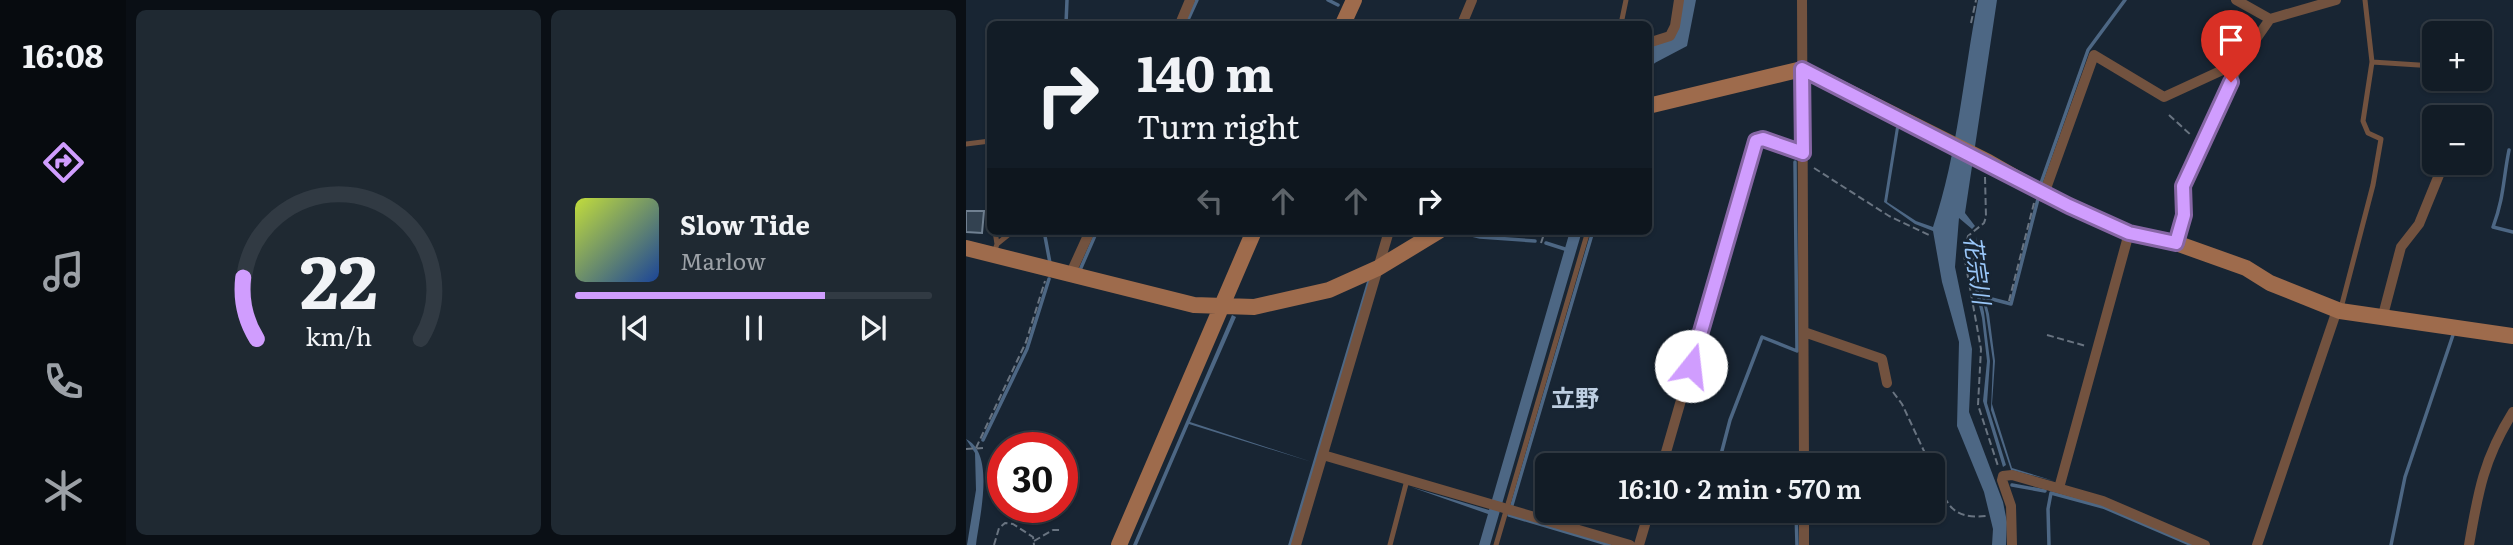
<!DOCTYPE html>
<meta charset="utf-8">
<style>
body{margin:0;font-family:Literata,"Noto Sans JP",serif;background:#1f2932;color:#f1f3f6;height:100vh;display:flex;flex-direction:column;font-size:26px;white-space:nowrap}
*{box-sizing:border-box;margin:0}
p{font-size:23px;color:#9ca1a7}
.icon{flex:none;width:38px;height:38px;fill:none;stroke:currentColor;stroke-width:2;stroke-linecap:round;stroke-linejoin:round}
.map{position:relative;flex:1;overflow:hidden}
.details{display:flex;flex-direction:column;gap:10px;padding:10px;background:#0a0f15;width:840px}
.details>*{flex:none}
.top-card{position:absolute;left:21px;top:21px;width:665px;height:214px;border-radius:10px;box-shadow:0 2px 5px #0004,0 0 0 2px #313a43;background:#121c26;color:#f1f3f6;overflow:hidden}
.fabs{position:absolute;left:1456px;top:21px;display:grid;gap:14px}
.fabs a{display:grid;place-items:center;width:70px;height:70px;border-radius:10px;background:#121c26;box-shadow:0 2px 5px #0004,0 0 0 2px #313a43;font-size:35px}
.speed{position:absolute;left:21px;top:432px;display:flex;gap:14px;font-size:35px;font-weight:700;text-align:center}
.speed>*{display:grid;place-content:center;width:91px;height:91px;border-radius:50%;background:#121c26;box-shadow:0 2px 5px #0004,0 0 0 2px #313a43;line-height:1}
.speed .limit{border:10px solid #d22;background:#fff;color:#111}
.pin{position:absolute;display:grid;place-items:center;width:60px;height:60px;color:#fff;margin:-72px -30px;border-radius:50% 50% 50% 0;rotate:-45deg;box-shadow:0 0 7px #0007}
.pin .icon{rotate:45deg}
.me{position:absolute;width:77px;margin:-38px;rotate:16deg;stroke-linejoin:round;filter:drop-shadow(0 0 5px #0008)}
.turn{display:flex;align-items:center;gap:24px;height:147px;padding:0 35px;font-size:32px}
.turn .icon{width:91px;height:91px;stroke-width:2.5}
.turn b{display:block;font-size:49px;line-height:60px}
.lanes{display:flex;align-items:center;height:66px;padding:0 35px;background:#0003;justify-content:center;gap:35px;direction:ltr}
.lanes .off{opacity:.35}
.details .widget{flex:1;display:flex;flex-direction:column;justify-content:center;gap:10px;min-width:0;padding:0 24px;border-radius:10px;background:#1f2932}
.details .dial{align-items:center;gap:0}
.dial svg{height:182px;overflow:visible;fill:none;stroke:#313a43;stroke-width:7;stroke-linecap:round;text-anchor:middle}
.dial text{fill:#f1f3f6;stroke:none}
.song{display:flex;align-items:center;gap:21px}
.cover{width:84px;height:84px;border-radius:10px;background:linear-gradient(135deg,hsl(70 70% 55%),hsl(220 70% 35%))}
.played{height:7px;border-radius:4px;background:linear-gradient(90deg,#d09dfe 70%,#313a43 70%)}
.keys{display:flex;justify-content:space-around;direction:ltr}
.details .tiles{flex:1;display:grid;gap:10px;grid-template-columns:repeat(2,1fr)}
.trip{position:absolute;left:569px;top:453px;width:410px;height:70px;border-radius:10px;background:#121c26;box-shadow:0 2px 5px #0004,0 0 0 2px #313a43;font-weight:600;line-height:70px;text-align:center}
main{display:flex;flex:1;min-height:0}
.tab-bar{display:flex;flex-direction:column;width:126px;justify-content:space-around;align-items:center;background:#070b0f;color:#9ca1a7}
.tab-bar .icon{width:49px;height:49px}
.tab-bar .selected{color:#d09dfe}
.tab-bar b{font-size:32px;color:#f1f3f6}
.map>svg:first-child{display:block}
</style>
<main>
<nav class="tab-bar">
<b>16:08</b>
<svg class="icon selected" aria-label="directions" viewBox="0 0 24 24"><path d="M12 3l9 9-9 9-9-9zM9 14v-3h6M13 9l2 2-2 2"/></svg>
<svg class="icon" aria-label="music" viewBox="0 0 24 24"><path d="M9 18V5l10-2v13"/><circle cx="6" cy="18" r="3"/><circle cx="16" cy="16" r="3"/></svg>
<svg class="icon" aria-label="phone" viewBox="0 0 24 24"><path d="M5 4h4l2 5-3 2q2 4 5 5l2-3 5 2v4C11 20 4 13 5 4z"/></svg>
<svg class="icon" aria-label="climate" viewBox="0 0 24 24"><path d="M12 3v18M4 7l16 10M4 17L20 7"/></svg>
</nav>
<section class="details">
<div class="tiles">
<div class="widget dial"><svg viewBox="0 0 100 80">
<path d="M14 69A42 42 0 1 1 86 69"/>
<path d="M14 69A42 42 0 0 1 8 42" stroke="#d09dfe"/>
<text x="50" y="56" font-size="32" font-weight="700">22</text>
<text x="50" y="72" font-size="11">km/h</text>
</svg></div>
<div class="widget">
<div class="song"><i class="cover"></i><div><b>Slow Tide</b><p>Marlow</p></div></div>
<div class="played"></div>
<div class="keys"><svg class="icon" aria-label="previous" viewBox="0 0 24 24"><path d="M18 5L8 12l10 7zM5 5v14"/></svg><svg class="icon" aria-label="pause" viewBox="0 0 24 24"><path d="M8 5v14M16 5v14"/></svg><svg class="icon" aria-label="next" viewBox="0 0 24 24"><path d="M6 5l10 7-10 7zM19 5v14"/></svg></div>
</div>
</div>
</section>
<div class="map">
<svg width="1547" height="545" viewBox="0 0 1547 545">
<rect width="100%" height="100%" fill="#182533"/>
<path fill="#4d6784" d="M716,0H730L721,46L683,66V47L705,39Z
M1012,0H1031L999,213L1009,226L1006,229L993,218L989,267L1006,349L1003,412L1037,502L1041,522L1040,545H1026L1027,529L1018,492L991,426L993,342L976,282L967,231L949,224L918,202L930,127L933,128L921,202L950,221L967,227C992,153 997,76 1012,0Z
M604,231H616L524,545H513L522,514L445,487L523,510Z
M1011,236V268L1023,314L1029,361L1026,404L1046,468L1088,481L1045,470L1025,410L1027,361L1020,314L1009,269Z
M1006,241L1009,242L1008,269L1018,312L1024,361L1021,403L1040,465L1037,467L1017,401L1021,361L1016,318L1004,268Z
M266,315L270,317L224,422L346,462L223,424L171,545H167Z
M0,439C30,454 13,518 10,545H1L10,490L9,453Z"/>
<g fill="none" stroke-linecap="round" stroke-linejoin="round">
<path stroke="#4d6784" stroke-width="3.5" d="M362,0L372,5
M100,24L101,0
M220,24L231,0
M682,69L688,61
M1543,150C1537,180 1538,198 1527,227L1547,232
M1075,183L1122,50L1159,0
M78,231L84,263
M498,233L514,237L569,241
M580,243L602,250
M114,270L131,231
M1018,297L1045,304L1072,199
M17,440L61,349L83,279
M752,466L764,420L796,337L831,351L829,162
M1046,485L1079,491
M546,505L627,231
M830,511L831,545
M543,515L644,545
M324,545L403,281
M1083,545L1082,509L1085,493L1137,507L1226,545
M1425,545L1439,477L1488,332"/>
</g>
<path fill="#334251" stroke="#708091" stroke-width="2" d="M0,211H18L16,233L0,232Z"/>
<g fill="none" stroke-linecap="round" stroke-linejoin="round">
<path stroke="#697481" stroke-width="2" stroke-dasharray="7 3.5" stroke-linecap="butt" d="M1005,23L1010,0
M1203,115L1226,136
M848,168L923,216L963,235
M1019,177L1020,217L1018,223L1002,236L998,255L1015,349L1012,405L1032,466
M575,243L579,231
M1043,301L1068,203
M1081,335L1120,346
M927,392L936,404L965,466
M10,448L60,342L79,281
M0,449L17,448
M966,468C980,498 980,520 1020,516
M68,541L87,530H95
M28,545L33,528L39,523L47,524L67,537L68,545"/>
<path stroke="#72523f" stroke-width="5" d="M655,24L660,0
M1406,62L1468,66
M0,144L24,141
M24,200V209
M31,244L47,231
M28,253L31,244L29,231
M1375,308L1407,185L1415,139L1402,133L1397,121L1406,62L1399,0
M424,545L441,480
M530,545L622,231"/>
<path stroke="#72523f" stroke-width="10" d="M836,0L838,466
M1270,0L1304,19
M214,24L224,0
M496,24L506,0
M682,43L704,36L709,26L713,0
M1078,194L1128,55L1198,97L1274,62
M1210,243L1218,215L1217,186L1274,62L1304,19L1370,0
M104,275L124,231
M1416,319L1435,247L1453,224L1475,170
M838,332L916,359L921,383
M357,455L664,545
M696,466L790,141L797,139L837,153
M1093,488L1163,233
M838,511V545
M330,545L423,231
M673,545L683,511
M1046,545L1045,506L1036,480L1037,476L1046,475L1137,501L1239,545
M1291,545L1371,310
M1503,545C1512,492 1518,458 1547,412"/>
<path stroke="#9e6b4c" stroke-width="16" d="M377,24L388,0
M682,106L836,69L1022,162L1078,194L1163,233L1210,243L1280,268L1304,283L1374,311L1547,336
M0,248L228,305L288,307L363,290L412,268L473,231
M153,545L288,231"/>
</g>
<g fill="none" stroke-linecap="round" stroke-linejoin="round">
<defs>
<path id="route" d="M725,366L790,141L797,139L837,153L836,69L1103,206L1163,233L1210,243L1218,215L1217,186L1265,82"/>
</defs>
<use href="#route" stroke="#8766a5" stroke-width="18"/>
<use href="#route" stroke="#d09dfe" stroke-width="12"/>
</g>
<g text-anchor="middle" stroke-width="5" stroke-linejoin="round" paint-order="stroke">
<g font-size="23" font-style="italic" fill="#9ac7f9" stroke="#182533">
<text transform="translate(1011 270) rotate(82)" y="8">花宗川</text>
</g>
<g font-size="24" font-weight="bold" fill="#becfe2" stroke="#182533">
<text x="609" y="407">立野</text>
</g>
</g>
</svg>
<div class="fabs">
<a>+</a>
<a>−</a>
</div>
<div class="speed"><div class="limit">30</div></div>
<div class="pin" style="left:1265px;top:82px;background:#d93025"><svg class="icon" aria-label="arrive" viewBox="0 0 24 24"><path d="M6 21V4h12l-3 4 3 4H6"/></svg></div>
<svg class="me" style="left:725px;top:366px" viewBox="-20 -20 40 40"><circle r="19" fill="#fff"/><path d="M0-13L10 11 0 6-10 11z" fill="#d09dfe"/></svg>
<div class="trip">16:10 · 2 min · 570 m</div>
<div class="top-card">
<div class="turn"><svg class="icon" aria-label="right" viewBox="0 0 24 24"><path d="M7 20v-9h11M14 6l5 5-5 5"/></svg><div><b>140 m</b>Turn right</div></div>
<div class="lanes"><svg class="icon off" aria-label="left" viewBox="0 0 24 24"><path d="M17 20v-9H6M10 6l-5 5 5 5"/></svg><svg class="icon off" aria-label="ahead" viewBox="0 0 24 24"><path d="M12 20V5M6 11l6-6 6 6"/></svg><svg class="icon off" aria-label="ahead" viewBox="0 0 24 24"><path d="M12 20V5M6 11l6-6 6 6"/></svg><svg class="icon" aria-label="right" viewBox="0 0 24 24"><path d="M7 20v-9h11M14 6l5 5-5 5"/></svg></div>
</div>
</div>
</main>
